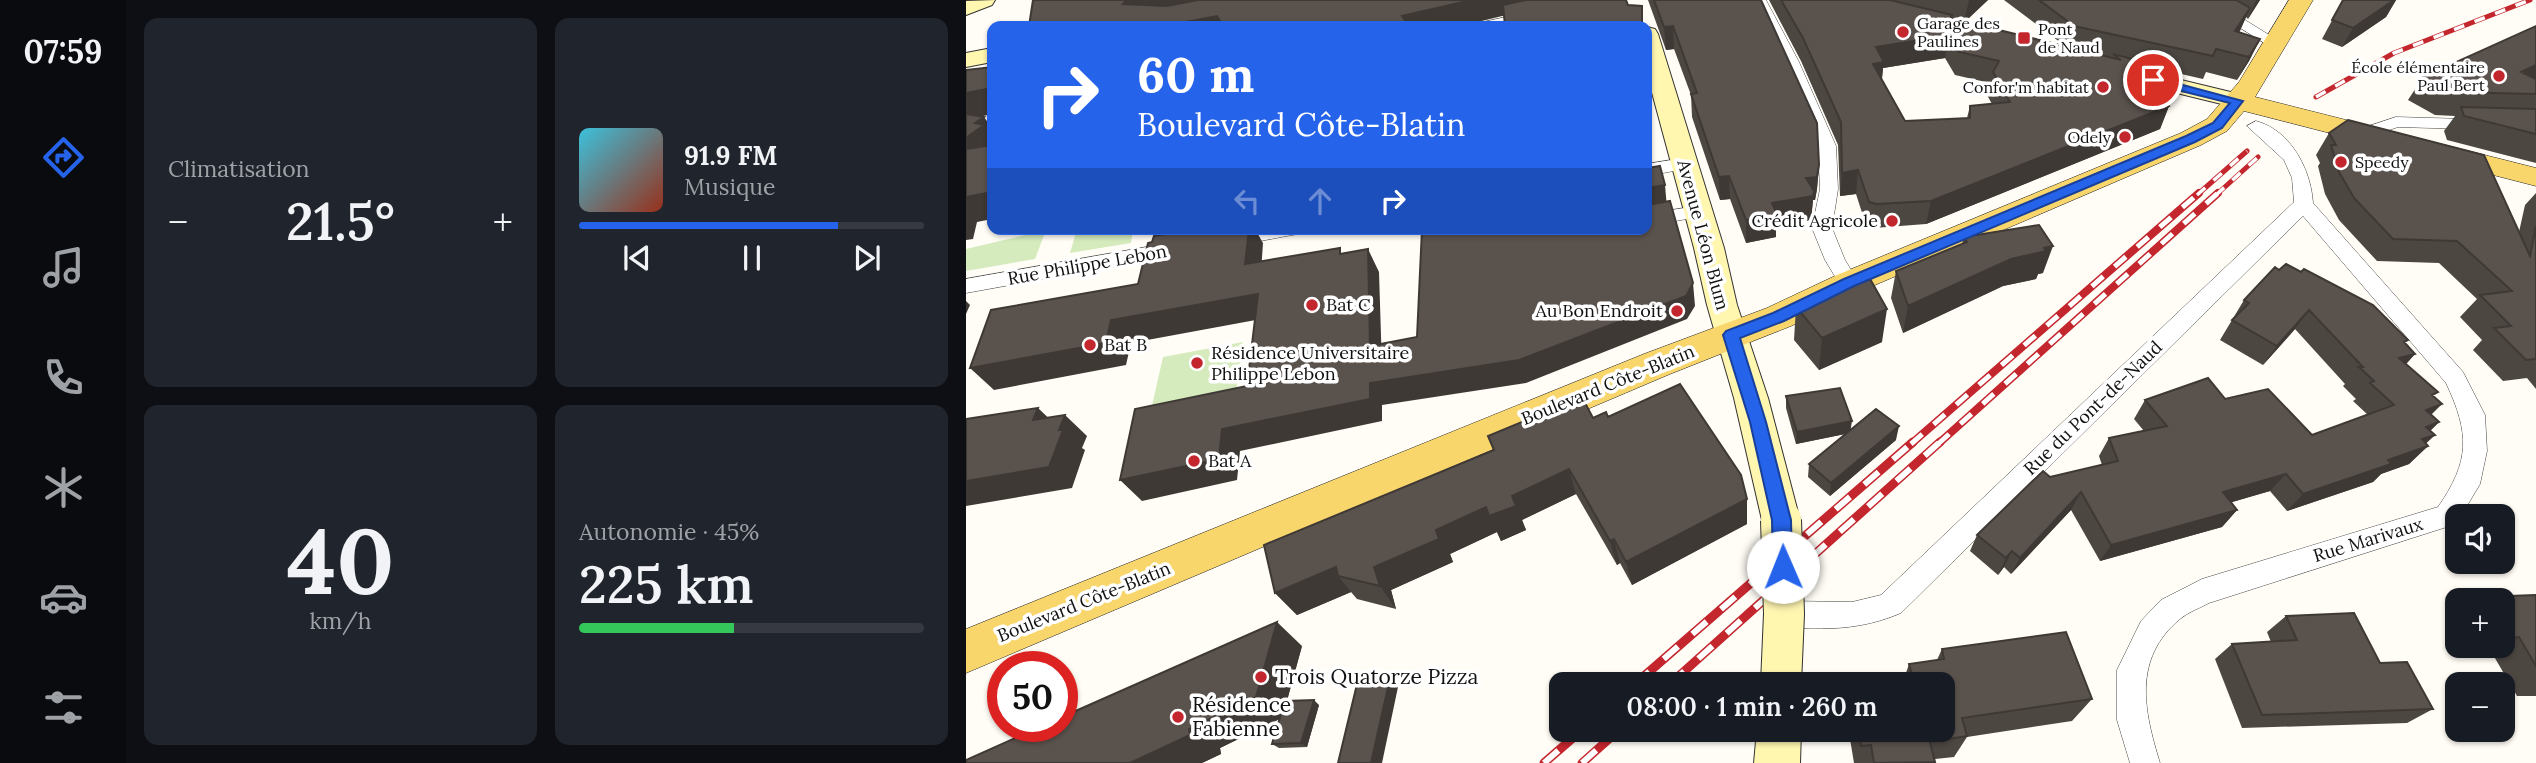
<!DOCTYPE html>
<html lang="fr">
<meta charset="utf-8">
<style>
body{margin:0;font-family:Lora,serif;background:#20242c;color:#f1f3f6;height:100vh;display:flex;flex-direction:column;font-size:26px;white-space:nowrap}
*{box-sizing:border-box;margin:0}
p{font-size:23px;color:#9ea1a6}
.icon{flex:none;width:38px;height:38px;fill:none;stroke:currentColor;stroke-width:2;stroke-linecap:round;stroke-linejoin:round}
.map{position:relative;flex:1;overflow:hidden}
.sheet{display:flex;flex-direction:column;gap:18px;padding:18px;background:#0d0f14;width:840px}
.sheet>*{flex:none}
.banner{position:absolute;left:21px;top:21px;width:665px;height:214px;border-radius:14px;box-shadow:0 2px 5px #0004;background:#2563eb;color:#fff;overflow:hidden}
.tools{position:absolute;left:1479px;top:504px;display:grid;gap:14px}
.tools a{display:grid;place-items:center;width:70px;height:70px;border-radius:14px;background:#171b24;box-shadow:0 2px 5px #0004;font-size:35px}
.speed{position:absolute;left:21px;top:651px;display:flex;gap:14px;font-size:35px;font-weight:700;text-align:center}
.speed>*{display:grid;place-content:center;width:91px;height:91px;border-radius:50%;background:#171b24;box-shadow:0 2px 5px #0004;line-height:1}
.speed .limit{border:10px solid #d22;background:#fff;color:#111}
.pin{position:absolute;display:grid;place-items:center;width:60px;height:60px;color:#fff;margin:-30px;border:4px solid #fff;border-radius:50%;box-shadow:0 2px 7px #0007}
.me{position:absolute;width:77px;margin:-38px;rotate:359deg;stroke-linejoin:round;filter:drop-shadow(0 0 5px #0008)}
.turn{display:flex;align-items:center;gap:24px;height:147px;padding:0 35px;font-size:32px}
.turn .icon{width:91px;height:91px;stroke-width:2.5}
.turn b{display:block;font-size:49px;line-height:60px}
.lanes{display:flex;align-items:center;height:66px;padding:0 35px;background:#0003;justify-content:center;gap:35px;direction:ltr}
.lanes .off{opacity:.35}
.big{font-size:52px;font-weight:600;line-height:1.1}
.sheet .widget{flex:1;display:flex;flex-direction:column;justify-content:center;gap:10px;min-width:0;padding:0 24px;border-radius:14px;background:#20242c}
.sheet .dial{align-items:center;gap:0}
.dial b{font-size:91px;line-height:1}
.song{display:flex;align-items:center;gap:21px}
.cover{width:84px;height:84px;border-radius:10px;background:linear-gradient(135deg,hsl(190 70% 55%),hsl(10 70% 35%))}
.played{height:7px;border-radius:4px;background:linear-gradient(90deg,#2563eb 75%,#363941 75%)}
.keys{display:flex;justify-content:space-around;direction:ltr}
.heat{display:flex;justify-content:space-between;align-items:center;font-size:38px;direction:ltr}
.charge{height:10px;border-radius:5px;background:linear-gradient(90deg,#34c759 45%,#363941 0)}
.sheet .tiles{flex:1;display:grid;gap:18px;grid-template-columns:repeat(2,1fr)}
.trip{position:absolute;left:583px;top:672px;width:406px;height:70px;border-radius:14px;background:#171b24;box-shadow:0 2px 5px #0004;font-weight:600;line-height:70px;text-align:center}
main{display:flex;flex:1;min-height:0}
.tabs{display:flex;flex-direction:column;width:126px;justify-content:space-around;align-items:center;background:#090b0e;color:#9ea1a6}
.tabs .icon{width:49px;height:49px}
.tabs .on{color:#2563eb}
.tabs b{font-size:32px;color:#f1f3f6}
.map>svg:first-child{display:block}
</style>
<main>
<nav class="tabs">
<b>07:59</b>
<svg class="icon on" aria-label="directions" viewBox="0 0 24 24"><path d="M12 3l9 9-9 9-9-9zM9 14v-3h6M13 9l2 2-2 2"/></svg>
<svg class="icon" aria-label="music" viewBox="0 0 24 24"><path d="M9 18V5l10-2v13"/><circle cx="6" cy="18" r="3"/><circle cx="16" cy="16" r="3"/></svg>
<svg class="icon" aria-label="phone" viewBox="0 0 24 24"><path d="M5 4h4l2 5-3 2q2 4 5 5l2-3 5 2v4C11 20 4 13 5 4z"/></svg>
<svg class="icon" aria-label="climate" viewBox="0 0 24 24"><path d="M12 3v18M4 7l16 10M4 17L20 7"/></svg>
<svg class="icon" aria-label="car" viewBox="0 0 24 24"><path d="M5 17H2v-5l4-1 3-4h7l3 4 3 1v5h-3M9 17h6M6 11h13"/><circle cx="7" cy="17" r="2"/><circle cx="17" cy="17" r="2"/></svg>
<svg class="icon" aria-label="filters" viewBox="0 0 24 24"><path d="M4 7h16M4 17h16"/><circle cx="9" cy="7" r="2"/><circle cx="15" cy="17" r="2"/></svg>
</nav>
<section class="sheet">
<div class="tiles">
<div class="widget"><p>Climatisation</p>
<div class="heat"><a>−</a><b class="big">21.5°</b><a>+</a></div>
</div>
<div class="widget">
<div class="song"><i class="cover"></i><div><b>91.9 FM</b><p>Musique</p></div></div>
<div class="played"></div>
<div class="keys"><svg class="icon" aria-label="previous" viewBox="0 0 24 24"><path d="M18 5L8 12l10 7zM5 5v14"/></svg><svg class="icon" aria-label="pause" viewBox="0 0 24 24"><path d="M8 5v14M16 5v14"/></svg><svg class="icon" aria-label="next" viewBox="0 0 24 24"><path d="M6 5l10 7-10 7zM19 5v14"/></svg></div>
</div>
<div class="widget dial"><b>40</b><p>km/h</p></div>
<div class="widget"><p>Autonomie · 45%</p><b class="big">225 km</b><div class="charge"></div></div>
</div>
</section>
<div class="map">
<svg width="1570" height="763" viewBox="0 0 1570 763">
<rect width="100%" height="100%" fill="#fffdf5"/>
<path fill="#d5ebbd" d="M111,229H167L165,243L104,253Z
M80,230L69,259L0,271V249Z
M277,342L270,393L185,410L197,357Z"/>
<g fill="none" stroke-linecap="round" stroke-linejoin="round">
<defs>
<path id="street" d="M786,0H800L833,62L870,146L872,189L866,228L879,260L893,283L890,288L883,290L876,288L859,260L846,228L854,189L852,146L817,62Z
M1230,0H1247L1316,43L1313,46H1303Z
M567,11L572,12L574,15L572,18L537,26H510L513,23Z
M1430,117L1570,121V131L1432,127L1400,138L1391,133L1394,129Z
M1290,121C1325,130 1345,170 1347,203L1497,372L1519,415L1521,451L1514,484L1495,516H1491L1490,524L1243,603C1234,608 1222,612 1214,619C1166,659 1178,711 1194,763H1164L1151,720V670L1175,621L1195,600L1236,579L1472,507C1504,461 1504,434 1480,383L1337,216L935,613C895,630 860,630 818,627L808,623L804,614L808,605L818,601L886,602L915,595L1328,202L1326,178L1318,160L1281,126Z
M718,158L727,164L724,168L681,176V164Z
M731,206L738,208L741,212L738,216L681,226V214Z
M287,229H336L333,234L326,235L263,247L256,245L253,240L256,235Z
M209,242L216,244L219,249L216,254L0,293V279Z"/>
<path id="secondary" d="M29,0L26,5L0,15V1Z
M681,27L689,29L692,34L758,248L771,305L802,398L834,520L828,532L815,537L802,532L796,520L768,398L741,305L728,248L681,74Z
M26,48V62L0,67V53Z
M1145,63L1281,96L1284,101L1281,106L1272,108L1137,75L1133,70L1137,65Z
M791,730H835L834,763H788Z"/>
<path id="primary" d="M1323,0H1347L1289,97L1570,168V186L1278,111L1261,131L1235,145L895,291L825,326L704,374L0,673V629L678,354L801,308L871,275L1215,133L1241,119L1273,82Z"/>
</defs>
<use href="#street" stroke="#444" stroke-width="1"/>
<use href="#secondary" stroke="#333" stroke-width="2"/>
<use href="#primary" stroke="#222" stroke-width="1"/>
<use href="#street" fill="#fff" fill-rule="evenodd"/>
<use href="#secondary" fill="#fff6b0" fill-rule="evenodd"/>
<use href="#primary" fill="#f9d66b" fill-rule="evenodd"/>
<defs>
<path id="rail-far2" d="M1350,97L1428,53L1564,0
M1231,195L1281,151
M1250,195L1292,157"/>
<path id="rail-far1" d="M945,444L1233,193
M972,444L1252,193"/>
<path id="rail" d="M669,684L947,442
M704,684L974,442
M578,763L616,730
M616,763L653,730"/>
</defs>
<use href="#rail-far2" stroke="#c4262e" stroke-width="5"/>
<use href="#rail-far1" stroke="#c4262e" stroke-width="8"/>
<use href="#rail" stroke="#c4262e" stroke-width="9"/>
<use href="#rail-far2" stroke="#fff" stroke-width="3.5" stroke-dasharray="11" stroke-linecap="butt"/>
<use href="#rail-far1" stroke="#fff" stroke-width="5" stroke-dasharray="15" stroke-linecap="butt"/>
<use href="#rail" stroke="#fff" stroke-width="6" stroke-dasharray="19" stroke-linecap="butt"/>
<defs>
<path id="secondary-bridge" d="M815,520L818,614L815,684"/>
</defs>
<use href="#secondary-bridge" stroke="#333" stroke-width="42" stroke-linecap="butt"/>
<use href="#secondary-bridge" stroke="#fff6b0" stroke-width="40"/>
</g>
<path fill="#4d4742" fill-rule="evenodd" d="M682,0H795L853,165L851,189L849,200H847L845,220L810,226V237L780,243L764,199L754,200L726,117L725,95L708,49L700,50Z
M803,0H1022L999,22L1099,46L1038,0H1294L1282,19L1280,17L1273,32L1294,39L1283,61L1271,80L1240,72L1237,79L1180,66L1203,106L1194,129L960,224L908,228L900,225L890,194L874,196L872,145L835,61ZM979,58L989,75L1024,83L1021,95L1026,104L1004,106L1001,118L939,121L916,80L917,68Z
M1377,0H1430L1420,17L1376,47L1356,39Z
M1457,77L1570,94V163L1481,140L1478,131L1489,116L1469,115L1442,100Z
M1363,133L1553,232L1559,205L1570,193V389L1561,378L1537,381L1507,350L1516,340L1494,317L1511,299L1473,263L1411,261L1373,220L1359,194L1352,166L1354,163L1350,155Z
M998,237L1077,273L1072,274L1070,279L1037,286L937,333L925,298L930,271L996,244Z
M1309,267L1439,343L1449,354L1440,364L1468,397L1465,415L1473,422L1464,431L1469,435L1460,443L1462,446L1443,464L1415,474L1407,482L1321,511L1304,491L1265,502L1271,510L1256,527L1134,561L1105,510L1045,574L1038,567L1032,575L1004,551L1011,535L1084,477L1136,465L1133,456L1143,438L1178,431L1168,419L1179,400L1259,399L1346,435L1402,415L1387,401L1390,399L1377,386L1379,384L1329,329L1297,365L1254,340L1278,300Z
M830,307L916,342L853,370L828,340Z
M820,396L885,429L930,440L864,496L842,477L843,464L879,434L830,444L820,408Z
M642,417L781,524L666,585L654,563L651,565L610,494L556,520L560,530L535,541L531,532L484,554L487,562L425,590L430,609L391,599L385,592L331,615L309,593L627,418Z
M1570,595V696H1551L1526,653L1515,654L1510,646H1536V600H1511L1516,597Z
M1320,616L1414,663L1467,709L1441,723L1276,728L1249,659L1266,644L1305,642L1301,632Z
M336,646L321,701L353,705L341,747L313,748L306,744L313,719L254,748L255,754L236,763Z
M976,649L1126,699L1106,721L1001,737L988,757L969,759V763H888L884,739L887,730H976V684H889L890,683L939,676L943,664L971,660Z
M732,730H771V736L733,733Z"/>
<path fill="#3f3936" d="M160,0H233L170,26L157,4Z
M506,0H602L495,26H439L436,16Z
M1003,0H1022L998,22Z
M1290,0H1294L1282,19Z
M1428,0H1430L1420,17L1376,47L1387,28Z
M1284,8L1274,31L1259,54L1269,31Z
M986,15L979,58L917,68L915,85L904,87L910,47L984,18Z
M251,16L256,26H199Z
M707,26L708,49L700,50L698,27Z
M1294,39L1283,61L1271,80L1283,57Z
M1570,65V79L1555,72Z
M26,88V114L0,120V93Z
M1203,106L1194,129L960,224L965,201Z
M18,117L26,128V156L0,175V138L9,123Z
M681,123L684,146L681,149Z
M853,165L851,189L849,200H847L845,220L810,226V237L780,243V220L806,203L840,178Z
M892,170L890,194L874,196L876,173Z
M763,176L764,199L754,200L753,177Z
M699,185L701,208L681,212V188Z
M26,192V219L11,222L7,239L0,240V197Z
M202,229H280L209,240Z
M283,229H289L297,243L294,287L279,264Z
M1087,246L1077,273L1072,274L1070,279L1037,286L937,333L942,306L1045,259L1078,248Z
M402,249L413,272L416,368L404,346Z
M727,283L729,306L721,319L560,383L416,405V421L274,451L271,480L176,501L154,480L256,429Z
M292,294L306,317L165,343L160,365L28,390L4,368L145,320Z
M0,301L4,305L0,314Z
M921,309L916,342L853,370L856,338Z
M1343,310L1329,329L1297,365L1311,346Z
M1449,354L1432,373L1433,358Z
M1476,404L1457,423L1460,410Z
M72,408L93,428L99,415L121,436L116,448L119,450L106,488L0,506V481L67,420Z
M886,421L884,433L830,444L831,432Z
M1473,422L1454,441L1460,427Z
M933,426L930,440L864,496L865,483Z
M1469,435L1454,449L1462,446L1443,464L1415,474L1407,482L1321,511L1337,494L1422,460L1456,439Z
M603,469L610,494L556,520L560,530L535,541L531,532L484,554L487,562L425,590L430,609L414,586L408,567L470,530Z
M1320,474L1304,491L1243,509L1257,492Z
M1115,492L1105,510L1045,574L1054,558Z
M781,499V524L666,585L660,562Z
M1271,510L1256,527L1134,561L1145,545Z
M648,539L654,563L651,565L644,541Z
M1046,551L1038,567L1032,575L1040,558Z
M370,567L372,576L385,592L331,615L309,593Z
M311,622L336,646L316,718L254,748L255,754L236,763H164L223,729Z
M424,678L432,687L416,763H405Z
M348,700L353,705L341,747L335,743Z"/>
<path fill="#5a524d" stroke="#3f3936" stroke-width="2" fill-rule="evenodd" d="M67,0H160L157,4L201,6L232,0H506L436,16L443,26H257L251,16L199,26H63Z
M560,0H660L662,5L676,6V26H539L537,5Z
M688,0H795L851,123L853,165L851,177L840,178L848,191L847,196L806,203L811,214L780,220L763,176L753,177L725,94L731,93L707,26L698,27Z
M815,0H924L986,15L984,18L1155,60L1147,54L1178,62L1203,106L965,201L911,204L903,202L892,170L876,173L875,122L837,38ZM984,35L993,52L1033,61L1027,72L1044,102L1004,106V118L939,121L907,64L918,62L910,47Z
M1073,0H1270L1284,8L1269,31L1294,39L1283,57L1250,49L1247,56L1108,26Z
M1377,0H1428L1387,28L1366,20Z
M1570,26V65L1555,72L1570,79V94L1486,92L1457,77Z
M26,67V88L0,93V70Z
M1495,107L1570,109V134L1498,116Z
M0,114L18,117L9,123L18,125L0,138Z
M1382,120L1518,155L1564,256L1570,226V359L1560,360L1528,328L1545,326L1514,295L1546,291L1491,241L1427,239L1388,198L1373,172L1365,145H1370L1363,133Z
M26,145V192L0,197V149Z
M694,166L699,185L681,188V168Z
M704,201L727,283L720,296L553,360L404,383V399L256,429L253,459L154,480L169,409L281,386L292,294L145,320L140,343L4,368L25,310L172,284L182,243L186,242L188,236L227,229H283L279,264L374,248V254L402,249L404,346L451,337L456,229H516L520,230L527,229H681V205Z
M1073,225L1087,246L1078,248L1080,251L1045,259L942,306L930,271L1001,242L998,237Z
M1320,264L1335,272L1338,269L1407,305L1442,340L1438,342L1449,354L1433,358L1472,392L1466,395L1476,404L1460,410L1473,422L1460,427L1469,435L1456,439L1462,446L1422,460L1425,464L1337,494L1320,474L1257,492L1271,510L1145,545L1115,492L1054,558L1046,551L1040,558L1011,535L1077,471L1084,477L1152,461L1143,438L1201,426L1179,400L1242,378L1259,399L1302,389L1346,435L1428,405L1404,383L1408,381L1393,367H1397L1343,310L1311,346L1266,320L1283,303L1278,300L1309,267L1313,270Z
M903,277L921,309L856,338L830,307Z
M714,384L775,475L781,499L660,562L648,539L644,541L603,469L546,496L550,506L523,516L520,507L470,530L473,539L408,567L414,586L372,576L370,567L309,593L298,545L528,450L522,436L616,397L627,418L640,412L642,417Z
M874,388L886,421L831,432L820,396Z
M72,408L67,420L99,415L93,430H97L83,467L0,481V419Z
M910,409L933,426L865,483L843,464Z
M1570,595V666L1553,637L1542,639L1536,630V600H1518L1516,597Z
M1388,613L1414,663L1441,662L1467,709L1296,715L1266,644L1331,640L1320,616Z
M311,622L290,697L223,729L224,735L164,763H0V760L76,726H96V717Z
M1100,632L1126,699L996,718L1001,736L964,742L969,762L908,763L905,745L895,746L892,730H976V684H890V683L946,675L943,664L978,659L976,649Z
M424,678L405,763H372L392,680Z
M348,700L335,743L306,744L319,701Z
M749,730H771L770,732Z"/>
<path fill="#2563eb" stroke="#184099" stroke-width="2" d="M1187,77L1277,101L1256,128L1229,142L888,286L818,321L774,338L800,422L825,520L826,567L823,573L817,575L810,573L807,567L806,520L784,422L757,335L760,331L807,313L878,279L1220,136L1247,123L1264,103L1183,83L1181,80Z"/>
<g fill="#c4262e" stroke="#fff" stroke-width="2.5">
<circle cx="937" cy="32" r="7"/>
<rect x="1051" y="31" width="14" height="14" rx="3.5"/>
<circle cx="1533" cy="76" r="7"/>
<circle cx="1137" cy="87" r="7"/>
<circle cx="1159" cy="137" r="7"/>
<circle cx="1375" cy="162" r="7"/>
<circle cx="926" cy="221" r="7"/>
<circle cx="346" cy="305" r="7"/>
<circle cx="711" cy="311" r="7"/>
<circle cx="124" cy="345" r="7"/>
<circle cx="231" cy="363" r="7"/>
<circle cx="228" cy="461" r="7"/>
<circle cx="295" cy="677" r="7"/>
<circle cx="212" cy="717" r="7"/>
</g>
<g text-anchor="middle" stroke-width="7" stroke-linejoin="round" paint-order="stroke">
<g font-size="16" fill="#111" stroke="#fff" text-anchor="start">
<text x="951" y="29">Garage des<tspan x="951" dy="18">Paulines</tspan></text>
<text x="1072" y="35">Pont<tspan x="1072" dy="18">de Naud</tspan></text>
<text x="1519" y="73" text-anchor="end">École élémentaire<tspan x="1519" dy="18">Paul Bert</tspan></text>
<text x="1123" y="93" text-anchor="end">Confor'm habitat</text>
<text x="1145" y="143" text-anchor="end">Odely</text>
<text x="1389" y="168">Speedy</text>
</g>
<g font-size="18" fill="#111" stroke="#fff" text-anchor="start">
<text x="912" y="227" text-anchor="end">Crédit Agricole</text>
<text x="360" y="311">Bat C</text>
<text x="697" y="317" text-anchor="end">Au Bon Endroit</text>
<text x="138" y="351">Bat B</text>
<text x="245" y="359">Résidence Universitaire<tspan x="245" dy="21">Philippe Lebon</tspan></text>
<text x="242" y="467">Bat A</text>
</g>
<g font-size="18" fill="#111" stroke="#fff">
<text transform="translate(737 235) rotate(75)" y="6">Avenue Léon Blum</text>
<text transform="translate(121 265) rotate(-10)" y="6">Rue Philippe Lebon</text>
<text transform="translate(642 385) rotate(-22)" y="6">Boulevard Côte-Blatin</text>
<text transform="translate(1127 408) rotate(-44)" y="6">Rue du Pont-de-Naud</text>
<text transform="translate(1402 540) rotate(-17)" y="6">Rue Marivaux</text>
<text transform="translate(118 602) rotate(-22)" y="6">Boulevard Côte-Blatin</text>
</g>
<g font-size="21" fill="#111" stroke="#fff" text-anchor="start">
<text x="309" y="684">Trois Quatorze Pizza</text>
<text x="226" y="712">Résidence<tspan x="226" dy="24">Fabienne</tspan></text>
</g>
</g>
</svg>
<div class="tools">
<a><svg class="icon" aria-label="sound" viewBox="0 0 24 24"><path d="M4 9h4l5-4v14l-5-4H4zM17 9q2 3 0 6"/></svg></a>
<a>+</a>
<a>−</a>
</div>
<div class="speed"><div class="limit">50</div></div>
<div class="pin" style="left:1187px;top:80px;background:#d93025"><svg class="icon" aria-label="arrive" viewBox="0 0 24 24"><path d="M6 21V4h12l-3 4 3 4H6"/></svg></div>
<svg class="me" style="left:817px;top:567px" viewBox="-20 -20 40 40"><circle r="19" fill="#fff"/><path d="M0-13L10 11 0 6-10 11z" fill="#2563eb"/></svg>
<div class="trip">08:00 · 1 min · 260 m</div>
<div class="banner">
<div class="turn"><svg class="icon" aria-label="right" viewBox="0 0 24 24"><path d="M7 20v-9h11M14 6l5 5-5 5"/></svg><div><b>60 m</b>Boulevard Côte-Blatin</div></div>
<div class="lanes"><svg class="icon off" aria-label="left" viewBox="0 0 24 24"><path d="M17 20v-9H6M10 6l-5 5 5 5"/></svg><svg class="icon off" aria-label="ahead" viewBox="0 0 24 24"><path d="M12 20V5M6 11l6-6 6 6"/></svg><svg class="icon" aria-label="right" viewBox="0 0 24 24"><path d="M7 20v-9h11M14 6l5 5-5 5"/></svg></div>
</div>
</div>
</main>
